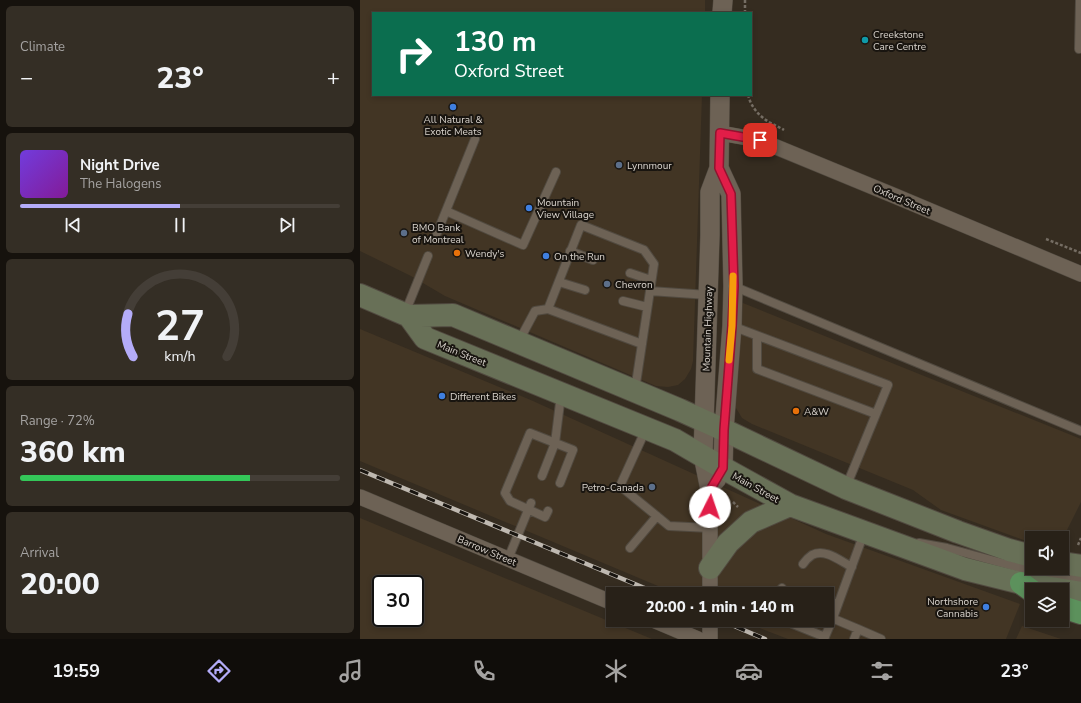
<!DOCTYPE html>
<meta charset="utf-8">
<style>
body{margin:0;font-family:"Nunito Sans",sans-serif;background:#342e25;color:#f1f3f6;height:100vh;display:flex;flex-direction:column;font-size:15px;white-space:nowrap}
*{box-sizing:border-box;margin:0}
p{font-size:13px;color:#a5a3a2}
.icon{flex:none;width:22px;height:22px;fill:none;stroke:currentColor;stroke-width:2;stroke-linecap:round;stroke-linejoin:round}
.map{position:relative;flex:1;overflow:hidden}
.sheet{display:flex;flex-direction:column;gap:6px;padding:6px;background:#16120d;width:360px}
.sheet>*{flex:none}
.top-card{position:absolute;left:12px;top:12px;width:380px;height:84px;border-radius:0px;box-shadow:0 2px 6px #0003,0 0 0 1px #443e37;background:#0b6e4f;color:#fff;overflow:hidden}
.buttons{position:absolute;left:665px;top:531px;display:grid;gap:8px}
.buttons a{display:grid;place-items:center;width:44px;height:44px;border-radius:0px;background:#282118;box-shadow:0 2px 6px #0003,0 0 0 1px #443e37;font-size:20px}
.speed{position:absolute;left:12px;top:575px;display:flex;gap:8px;font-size:20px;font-weight:700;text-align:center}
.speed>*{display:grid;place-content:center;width:52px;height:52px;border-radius:50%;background:#282118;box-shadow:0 2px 6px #0003,0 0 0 1px #443e37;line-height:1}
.speed .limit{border:2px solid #111;border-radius:6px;background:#fff;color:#111}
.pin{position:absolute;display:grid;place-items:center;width:34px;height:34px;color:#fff;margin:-17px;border-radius:8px;box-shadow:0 2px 6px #0006}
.me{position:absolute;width:44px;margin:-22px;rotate:4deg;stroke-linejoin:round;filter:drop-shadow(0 0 3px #0008)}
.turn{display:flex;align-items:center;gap:14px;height:84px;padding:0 16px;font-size:18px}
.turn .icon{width:52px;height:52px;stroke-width:2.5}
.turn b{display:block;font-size:28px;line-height:34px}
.big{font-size:30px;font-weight:800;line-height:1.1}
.sheet .card{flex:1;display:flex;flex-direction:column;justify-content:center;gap:6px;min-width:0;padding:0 14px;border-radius:6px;background:#342e25}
.sheet .dial{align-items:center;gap:0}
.dial svg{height:104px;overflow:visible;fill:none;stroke:#443e37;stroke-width:7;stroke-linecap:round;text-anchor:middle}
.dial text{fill:#f1f3f6;stroke:none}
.song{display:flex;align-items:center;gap:12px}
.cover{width:48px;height:48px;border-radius:6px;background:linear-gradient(135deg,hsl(260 70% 55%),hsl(290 70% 35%))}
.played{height:4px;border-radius:2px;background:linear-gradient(90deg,#b4acf9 50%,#443e37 50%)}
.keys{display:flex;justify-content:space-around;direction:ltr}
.heat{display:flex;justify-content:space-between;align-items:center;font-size:22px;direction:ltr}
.charge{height:6px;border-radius:3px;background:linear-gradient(90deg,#34c759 72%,#443e37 0)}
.trip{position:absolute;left:246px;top:587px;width:228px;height:40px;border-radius:0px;background:#282118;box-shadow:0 2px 6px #0003,0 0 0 1px #443e37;font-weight:800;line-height:40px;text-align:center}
.tab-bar{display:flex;height:64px;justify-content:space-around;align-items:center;background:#100d0a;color:#a5a3a2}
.tab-bar .icon{width:28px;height:28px}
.tab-bar .on{color:#b4acf9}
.tab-bar b{font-size:18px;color:#f1f3f6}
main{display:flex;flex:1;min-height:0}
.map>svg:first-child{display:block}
</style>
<main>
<section class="sheet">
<div class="card"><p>Climate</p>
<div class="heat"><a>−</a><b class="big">23°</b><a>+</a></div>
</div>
<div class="card">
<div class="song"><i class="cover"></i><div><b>Night Drive</b><p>The Halogens</p></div></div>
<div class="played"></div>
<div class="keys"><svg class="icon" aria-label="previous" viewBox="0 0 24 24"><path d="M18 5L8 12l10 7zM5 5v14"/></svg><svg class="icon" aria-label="pause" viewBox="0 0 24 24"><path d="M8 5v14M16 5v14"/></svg><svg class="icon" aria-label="next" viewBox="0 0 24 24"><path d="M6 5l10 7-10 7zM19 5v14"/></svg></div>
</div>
<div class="card dial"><svg viewBox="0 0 100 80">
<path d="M14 69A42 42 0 1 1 86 69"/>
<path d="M14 69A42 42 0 0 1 10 36" stroke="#b4acf9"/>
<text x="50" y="56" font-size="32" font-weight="700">27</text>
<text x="50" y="72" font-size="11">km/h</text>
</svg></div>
<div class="card"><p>Range · 72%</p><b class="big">360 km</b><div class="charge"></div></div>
<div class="card"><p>Arrival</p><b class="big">20:00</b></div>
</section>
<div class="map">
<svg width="721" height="639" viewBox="0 0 721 639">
<rect width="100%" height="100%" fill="#352c20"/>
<path fill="#423524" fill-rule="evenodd" d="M0,0H345V13H13V95H342L333,361L331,369L325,379L318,385L308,387L296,386L85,296L51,276L0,251Z
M378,301L721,439V502L702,540V538H672V543L581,510L553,490L392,424L382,418L376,408L373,396Z
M0,329L173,401L466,534L660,604L646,639H428L379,620H467V594H317L0,461Z
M0,518L292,639H0ZM21,584H55V618H21Z
M662,626L701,639H656Z"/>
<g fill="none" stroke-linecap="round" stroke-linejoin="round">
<defs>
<path id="service" d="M719,49L720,0
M86,211L163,245L196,172
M77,233L115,139
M210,251L233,260
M270,273L291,280
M199,282L225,290
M373,286L721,431
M263,301L287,307
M45,313L68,256
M372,326L528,385L486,487
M397,336V369L516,414
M159,341L175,311L188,309
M282,344L188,309L221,225L284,250L294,264L290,291
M275,390L290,291L348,295
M286,429L260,486L309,526L350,528
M182,476L195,443L201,395
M188,511L185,517L150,501L145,493L170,433L213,450L200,483
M559,543L587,548L679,573L721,580
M270,548L297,516
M148,559L171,503
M443,564C445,561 449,557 452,555C465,548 480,561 492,567
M417,594L422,588
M469,601L478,604
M467,616L498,629
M423,620L465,637
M464,639L473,618L504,533
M494,639L498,629L521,639"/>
<path id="minor" d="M360,133L399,140L535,196L721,274
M350,490V594
M0,497L253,603
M293,620L338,639
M350,639V620"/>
<path id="tertiary" d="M362,13L363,0
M356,480L363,468L364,430L372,326L373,286L371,194L359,168
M350,490L343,455L350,235V192L359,168L360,95"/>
<path id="secondary" d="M0,295L49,316L93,315L320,410L364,430L486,488L598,532L649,550L672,556
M49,316L65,338L315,440L363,468L430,505L605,569L661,583L721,593
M702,563L721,566
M350,568L368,543L391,522L430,505"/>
<path id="motorway" d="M661,583L672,591
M702,607L721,613"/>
</defs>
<use href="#service" stroke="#514a40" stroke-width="10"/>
<use href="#minor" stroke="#514a40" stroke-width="16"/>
<use href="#tertiary" stroke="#514a40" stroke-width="20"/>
<use href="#secondary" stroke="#514a40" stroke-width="24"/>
<use href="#motorway" stroke="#514a40" stroke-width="24"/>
<path stroke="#756d63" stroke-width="2.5" stroke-dasharray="3 2" stroke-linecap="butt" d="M385,13V0
M388,95C391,107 399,116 409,122C414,125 419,127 424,130
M686,239L721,253
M373,502L378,507
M718,545L721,538"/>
<use href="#service" stroke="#6d6255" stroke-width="8"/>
<use href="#minor" stroke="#6d6255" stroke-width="15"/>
<use href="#tertiary" stroke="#6d6255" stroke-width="19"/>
<use href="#secondary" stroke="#687057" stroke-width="22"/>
<use href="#motorway" stroke="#5c915c" stroke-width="22"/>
<defs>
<path id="rail" d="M0,470L299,594
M360,620L405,639"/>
</defs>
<use href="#rail" stroke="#bfb9b1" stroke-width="4.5"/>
<use href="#rail" stroke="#191510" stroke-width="3" stroke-dasharray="9" stroke-linecap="butt"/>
</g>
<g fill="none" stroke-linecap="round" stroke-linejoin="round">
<defs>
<path id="route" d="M350,507V490L363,468L364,430L372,326L374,286L371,194L359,168L360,133L400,140"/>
</defs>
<use href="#route" stroke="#92132f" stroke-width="10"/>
<use href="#route" stroke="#e11d48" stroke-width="7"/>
<path stroke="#f59e0b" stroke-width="7" d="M369,360L372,326L373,276"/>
</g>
<circle fill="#0f9aa8" stroke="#191510" stroke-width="1.5" cx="505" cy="40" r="4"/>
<g fill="#3f7fe0" stroke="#191510" stroke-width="1.5">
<circle cx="93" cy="107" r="4"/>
<circle cx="169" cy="208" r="4"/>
<circle cx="186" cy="256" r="4"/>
<circle cx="82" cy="396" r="4"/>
<circle cx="626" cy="607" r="4"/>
</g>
<g fill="#5c6f8a" stroke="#191510" stroke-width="1.5">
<circle cx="259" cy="165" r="4"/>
<circle cx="44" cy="233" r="4"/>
<circle cx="247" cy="284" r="4"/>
<circle cx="292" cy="487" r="4"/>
</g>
<g fill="#e8710a" stroke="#191510" stroke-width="1.5">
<circle cx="97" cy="253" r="4"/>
<circle cx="436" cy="411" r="4"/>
</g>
<g text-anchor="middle" stroke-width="4" stroke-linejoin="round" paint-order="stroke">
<g font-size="10" fill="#dbd5ce" stroke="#191510" text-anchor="start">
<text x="513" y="38">Creekstone<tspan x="513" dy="12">Care Centre</tspan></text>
<text x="93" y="123" text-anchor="middle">All Natural &amp;<tspan x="93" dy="12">Exotic Meats</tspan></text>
<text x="267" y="169">Lynnmour</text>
<text x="177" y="206">Mountain<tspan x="177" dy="12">View Village</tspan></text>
<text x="52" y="231">BMO Bank<tspan x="52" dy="12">of Montreal</tspan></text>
<text x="105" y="257">Wendy's</text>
<text x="194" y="260">On the Run</text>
<text x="255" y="288">Chevron</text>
<text x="90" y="400">Different Bikes</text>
<text x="444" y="415">A&amp;W</text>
<text x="284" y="491" text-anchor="end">Petro-Canada</text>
<text x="618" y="605" text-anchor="end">Northshore<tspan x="618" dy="12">Cannabis</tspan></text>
</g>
<g font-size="10" fill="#dbd5ce" stroke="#191510">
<text transform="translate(542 199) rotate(23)" y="4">Oxford Street</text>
<text transform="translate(347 329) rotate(-88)" y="4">Mountain Highway</text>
<text transform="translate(102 353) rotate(22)" y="4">Main Street</text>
<text transform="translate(396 487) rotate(29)" y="4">Main Street</text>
<text transform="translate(127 550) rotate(23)" y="4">Barrow Street</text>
</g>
</g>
</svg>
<div class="buttons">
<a><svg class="icon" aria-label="sound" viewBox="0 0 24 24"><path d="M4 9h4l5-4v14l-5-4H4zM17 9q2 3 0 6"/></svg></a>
<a><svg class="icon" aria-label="layers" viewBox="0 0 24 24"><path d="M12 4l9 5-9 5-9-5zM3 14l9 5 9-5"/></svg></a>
</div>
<div class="speed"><div class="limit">30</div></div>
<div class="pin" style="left:400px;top:140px;background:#d93025"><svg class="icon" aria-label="arrive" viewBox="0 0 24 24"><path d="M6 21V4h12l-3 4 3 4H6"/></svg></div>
<svg class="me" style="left:350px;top:507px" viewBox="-20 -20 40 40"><circle r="19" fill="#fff"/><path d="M0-13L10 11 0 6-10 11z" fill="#e11d48"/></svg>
<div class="trip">20:00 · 1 min · 140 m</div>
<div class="top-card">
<div class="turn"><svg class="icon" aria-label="right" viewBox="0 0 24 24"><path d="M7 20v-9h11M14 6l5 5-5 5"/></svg><div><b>130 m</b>Oxford Street</div></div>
</div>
</div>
</main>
<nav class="tab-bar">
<b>19:59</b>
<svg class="icon on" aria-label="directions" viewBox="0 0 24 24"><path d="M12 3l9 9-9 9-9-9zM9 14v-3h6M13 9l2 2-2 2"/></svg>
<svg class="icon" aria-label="music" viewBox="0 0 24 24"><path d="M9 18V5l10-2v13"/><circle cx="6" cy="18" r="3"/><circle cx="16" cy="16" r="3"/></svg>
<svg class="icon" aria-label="phone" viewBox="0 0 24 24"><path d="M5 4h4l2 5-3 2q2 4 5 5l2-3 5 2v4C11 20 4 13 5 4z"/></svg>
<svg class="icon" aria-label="climate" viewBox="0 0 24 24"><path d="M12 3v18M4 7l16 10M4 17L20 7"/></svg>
<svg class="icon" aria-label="car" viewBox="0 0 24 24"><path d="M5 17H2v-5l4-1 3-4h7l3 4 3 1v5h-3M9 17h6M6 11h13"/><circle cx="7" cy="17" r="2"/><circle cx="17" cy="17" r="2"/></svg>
<svg class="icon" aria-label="filters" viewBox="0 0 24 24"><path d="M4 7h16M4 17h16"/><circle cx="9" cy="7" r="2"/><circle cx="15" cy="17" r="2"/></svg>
<b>23°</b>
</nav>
